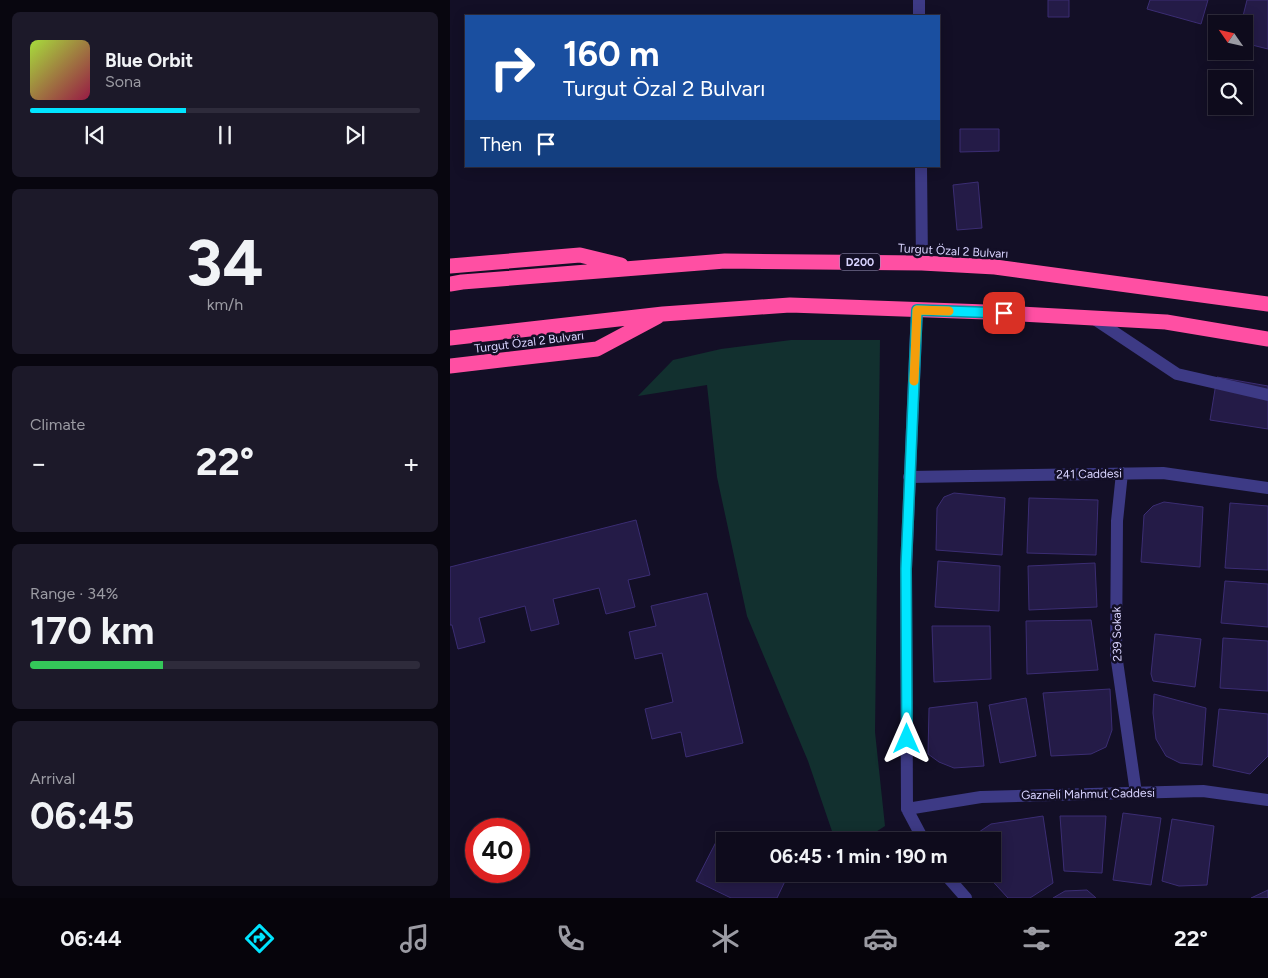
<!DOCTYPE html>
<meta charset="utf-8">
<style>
body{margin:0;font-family:Figtree,sans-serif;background:#1c1929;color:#f1f3f6;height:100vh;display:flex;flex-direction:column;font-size:19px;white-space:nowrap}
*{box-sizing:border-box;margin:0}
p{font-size:16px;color:#9b9ba3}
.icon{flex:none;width:28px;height:28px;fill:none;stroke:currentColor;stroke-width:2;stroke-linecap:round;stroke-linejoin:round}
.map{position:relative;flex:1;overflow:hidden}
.details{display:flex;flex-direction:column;gap:12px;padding:12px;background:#08060f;width:450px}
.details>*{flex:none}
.banner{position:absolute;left:15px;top:15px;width:475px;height:152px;border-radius:0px;box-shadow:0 2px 12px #0003,0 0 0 1px #2e2b3b;background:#1a4fa0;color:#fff;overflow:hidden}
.needle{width:32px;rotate:304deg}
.fabs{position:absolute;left:758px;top:15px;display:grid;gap:10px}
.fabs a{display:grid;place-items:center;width:45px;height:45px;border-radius:0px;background:#0e0b1c;box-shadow:0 2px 12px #0003,0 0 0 1px #2e2b3b;font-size:25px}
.speed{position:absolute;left:15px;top:818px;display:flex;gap:10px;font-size:25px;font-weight:700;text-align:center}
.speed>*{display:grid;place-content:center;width:65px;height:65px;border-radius:50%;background:#0e0b1c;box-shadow:0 2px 12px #0003,0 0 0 1px #2e2b3b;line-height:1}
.speed .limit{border:8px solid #d22;background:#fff;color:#111}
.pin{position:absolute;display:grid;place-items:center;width:42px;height:42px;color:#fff;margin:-21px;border-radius:10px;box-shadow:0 2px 8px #0006}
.me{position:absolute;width:55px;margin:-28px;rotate:0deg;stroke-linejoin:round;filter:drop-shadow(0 0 4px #0008)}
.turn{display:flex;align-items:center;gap:18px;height:105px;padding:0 15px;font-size:22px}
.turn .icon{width:65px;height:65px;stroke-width:2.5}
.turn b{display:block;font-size:35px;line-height:42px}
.then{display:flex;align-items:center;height:48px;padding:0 15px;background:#0003;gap:10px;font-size:19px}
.big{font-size:38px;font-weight:700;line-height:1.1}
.details .card{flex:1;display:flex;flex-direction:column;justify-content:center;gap:8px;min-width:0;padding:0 18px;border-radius:8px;background:#1c1929}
.details .dial{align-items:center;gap:0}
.dial b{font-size:65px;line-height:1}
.song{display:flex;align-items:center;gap:15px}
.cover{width:60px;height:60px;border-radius:8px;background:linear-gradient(135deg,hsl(80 70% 55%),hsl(340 70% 35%))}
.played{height:5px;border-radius:2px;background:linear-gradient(90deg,#00e5ff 40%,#2e2b3b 40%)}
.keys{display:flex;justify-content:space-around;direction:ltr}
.heat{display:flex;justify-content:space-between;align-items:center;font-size:28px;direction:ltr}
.charge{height:8px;border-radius:4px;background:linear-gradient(90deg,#34c759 34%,#2e2b3b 0)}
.trip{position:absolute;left:266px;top:832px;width:285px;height:50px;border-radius:0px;background:#0e0b1c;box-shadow:0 2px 12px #0003,0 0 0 1px #2e2b3b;font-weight:700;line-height:50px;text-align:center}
.menu{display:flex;height:80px;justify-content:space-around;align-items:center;background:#06040b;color:#9b9ba3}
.menu .icon{width:35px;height:35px}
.menu .active{color:#00e5ff}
.menu b{font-size:22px;color:#f1f3f6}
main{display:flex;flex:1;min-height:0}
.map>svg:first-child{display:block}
</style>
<main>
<section class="details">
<div class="card">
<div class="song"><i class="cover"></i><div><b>Blue Orbit</b><p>Sona</p></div></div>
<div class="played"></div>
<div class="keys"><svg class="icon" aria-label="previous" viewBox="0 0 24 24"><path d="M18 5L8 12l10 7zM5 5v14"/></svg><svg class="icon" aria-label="pause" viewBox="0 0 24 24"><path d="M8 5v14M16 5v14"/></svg><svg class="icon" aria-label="next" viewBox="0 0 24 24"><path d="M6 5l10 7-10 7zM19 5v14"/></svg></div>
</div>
<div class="card dial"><b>34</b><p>km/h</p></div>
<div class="card"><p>Climate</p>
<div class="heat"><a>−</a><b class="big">22°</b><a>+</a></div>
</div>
<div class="card"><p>Range · 34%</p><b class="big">170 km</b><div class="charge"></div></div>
<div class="card"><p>Arrival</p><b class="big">06:45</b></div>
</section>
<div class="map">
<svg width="818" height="898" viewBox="0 0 818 898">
<rect width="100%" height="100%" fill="#130f26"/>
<path fill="#12302f" d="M341,340H430L425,732L435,826L412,841H395L384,837L358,761L297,616L267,477L257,385L188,396L223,360L271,349Z"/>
<path fill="#241b47" stroke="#3b2d73" d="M598,0H619V17H598Z
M700,0H758L751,24L697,9Z
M797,0H818V49L794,43V24H791Z
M510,129H549V151L510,152Z
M528,182L532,228L507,230L503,185Z
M767,377L818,386V429L760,420Z
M504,493L555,498L552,555L486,550L487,508L494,497Z
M579,498L648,500L646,555L577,553Z
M714,502L753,507L750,567L691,562L694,515L703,506Z
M780,503L818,506V570L775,568Z
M186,520L200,575L178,580L185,607L156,614L149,588L103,599L109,624L81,631L75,606L29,618L35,642L8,649L2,625H0V567Z
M488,561L550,566L549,611L485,607Z
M645,563L647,607L579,610L578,566Z
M775,581L818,584V627L771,623Z
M257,593L293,743L236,757L231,732L202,739L195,709L223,702L212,653L185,659L179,632L206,626L201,606Z
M641,620L648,670L577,674L576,621Z
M482,626H540L541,679L484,682Z
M705,634L751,639L745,687L703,681L701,674Z
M773,638L818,641V691L770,688Z
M660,689L662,730L656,747L641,754L601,756L593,693Z
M704,694L756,708L752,765L730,763L716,756L706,739L703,713Z
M576,698L586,756L550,763L539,705Z
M527,702L534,766L504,768L489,762L478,754L479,708Z
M769,709L818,714V756L800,774L763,766Z
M673,813L711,818L701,885L663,880Z
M593,816L603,883L580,898H558L536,874H542V841H524L529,832L541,824Z
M610,816H656L652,873L614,871Z
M722,819L764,826L757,885L729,886L712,881Z
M266,842L275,847V874H330L337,877L327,898H281L246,881Z
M637,890L646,898H603L615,891Z
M818,890V898H801Z"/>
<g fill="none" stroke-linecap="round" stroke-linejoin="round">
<path stroke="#3d3a85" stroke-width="12" d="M469,16V0
M471,166L472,263
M467,309L456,569L457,809L474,841
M643,318L727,374L818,395
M672,473L667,521L666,654L686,793
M459,477L713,473L818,488
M457,809L531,797L753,791L818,800
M495,874L516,898"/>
<path stroke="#ff4fa3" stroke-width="15" d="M0,266L130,255L171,265
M0,284L12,282L275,261L472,263L545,267L818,304
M0,338L213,314L340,305L536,312L716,322L818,339
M0,366L147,349L207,317"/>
</g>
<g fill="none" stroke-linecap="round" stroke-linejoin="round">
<defs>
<path id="route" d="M457,739L456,569L467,310L554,313"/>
</defs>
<use href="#route" stroke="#0095a6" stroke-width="12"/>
<use href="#route" stroke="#00e5ff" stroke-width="9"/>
<path stroke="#f59e0b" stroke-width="9" d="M464,381L467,310L499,311"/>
</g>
<g text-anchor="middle" stroke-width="5" stroke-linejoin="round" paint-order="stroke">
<rect fill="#130f26" stroke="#9e99be" stroke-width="1" x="390" y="253.5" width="40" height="17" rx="4"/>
<g font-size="11" font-weight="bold" fill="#d9d4ff">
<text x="410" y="266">D200</text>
</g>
<g font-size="12" fill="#d9d4ff" stroke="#130f26">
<text transform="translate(503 251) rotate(3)" y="4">Turgut Özal 2 Bulvarı</text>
<text transform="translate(79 342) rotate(-7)" y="4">Turgut Özal 2 Bulvarı</text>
<text transform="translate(639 474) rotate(-1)" y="4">241 Caddesi</text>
<text transform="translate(667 634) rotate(-91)" y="4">239 Sokak</text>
<text transform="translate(638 794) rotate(-1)" y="4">Gazneli Mahmut Caddesi</text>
</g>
</g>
</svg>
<div class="fabs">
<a><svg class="needle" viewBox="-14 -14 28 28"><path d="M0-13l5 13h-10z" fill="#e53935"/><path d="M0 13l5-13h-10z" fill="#9b9ba3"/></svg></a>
<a><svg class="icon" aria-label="search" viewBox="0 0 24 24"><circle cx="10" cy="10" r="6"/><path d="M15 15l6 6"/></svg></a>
</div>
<div class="speed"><div class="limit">40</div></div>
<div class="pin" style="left:554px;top:313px;background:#d93025"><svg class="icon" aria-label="arrive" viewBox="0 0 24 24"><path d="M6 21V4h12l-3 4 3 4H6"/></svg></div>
<svg class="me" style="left:457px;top:739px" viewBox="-20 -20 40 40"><path d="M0-17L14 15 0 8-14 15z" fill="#00e5ff" stroke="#fff" stroke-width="4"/></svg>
<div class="trip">06:45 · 1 min · 190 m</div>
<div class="banner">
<div class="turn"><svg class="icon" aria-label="right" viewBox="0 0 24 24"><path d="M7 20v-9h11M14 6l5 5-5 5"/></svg><div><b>160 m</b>Turgut Özal 2 Bulvarı</div></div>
<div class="then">Then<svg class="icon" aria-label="arrive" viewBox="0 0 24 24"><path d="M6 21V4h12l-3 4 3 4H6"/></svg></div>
</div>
</div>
</main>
<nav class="menu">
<b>06:44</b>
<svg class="icon active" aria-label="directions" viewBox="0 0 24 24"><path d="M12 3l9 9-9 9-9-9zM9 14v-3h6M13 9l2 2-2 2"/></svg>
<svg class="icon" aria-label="music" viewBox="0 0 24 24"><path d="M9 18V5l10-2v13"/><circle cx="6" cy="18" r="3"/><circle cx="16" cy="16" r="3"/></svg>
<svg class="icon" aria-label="phone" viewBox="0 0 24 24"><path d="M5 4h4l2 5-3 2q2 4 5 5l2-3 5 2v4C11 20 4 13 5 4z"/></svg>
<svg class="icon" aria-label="climate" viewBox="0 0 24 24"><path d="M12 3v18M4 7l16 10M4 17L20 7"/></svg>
<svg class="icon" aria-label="car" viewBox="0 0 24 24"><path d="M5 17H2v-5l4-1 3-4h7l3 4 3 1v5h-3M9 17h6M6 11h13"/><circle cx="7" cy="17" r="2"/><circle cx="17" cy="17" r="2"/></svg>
<svg class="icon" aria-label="filters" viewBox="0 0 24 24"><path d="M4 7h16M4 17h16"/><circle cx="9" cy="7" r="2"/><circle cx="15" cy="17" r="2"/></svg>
<b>22°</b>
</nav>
